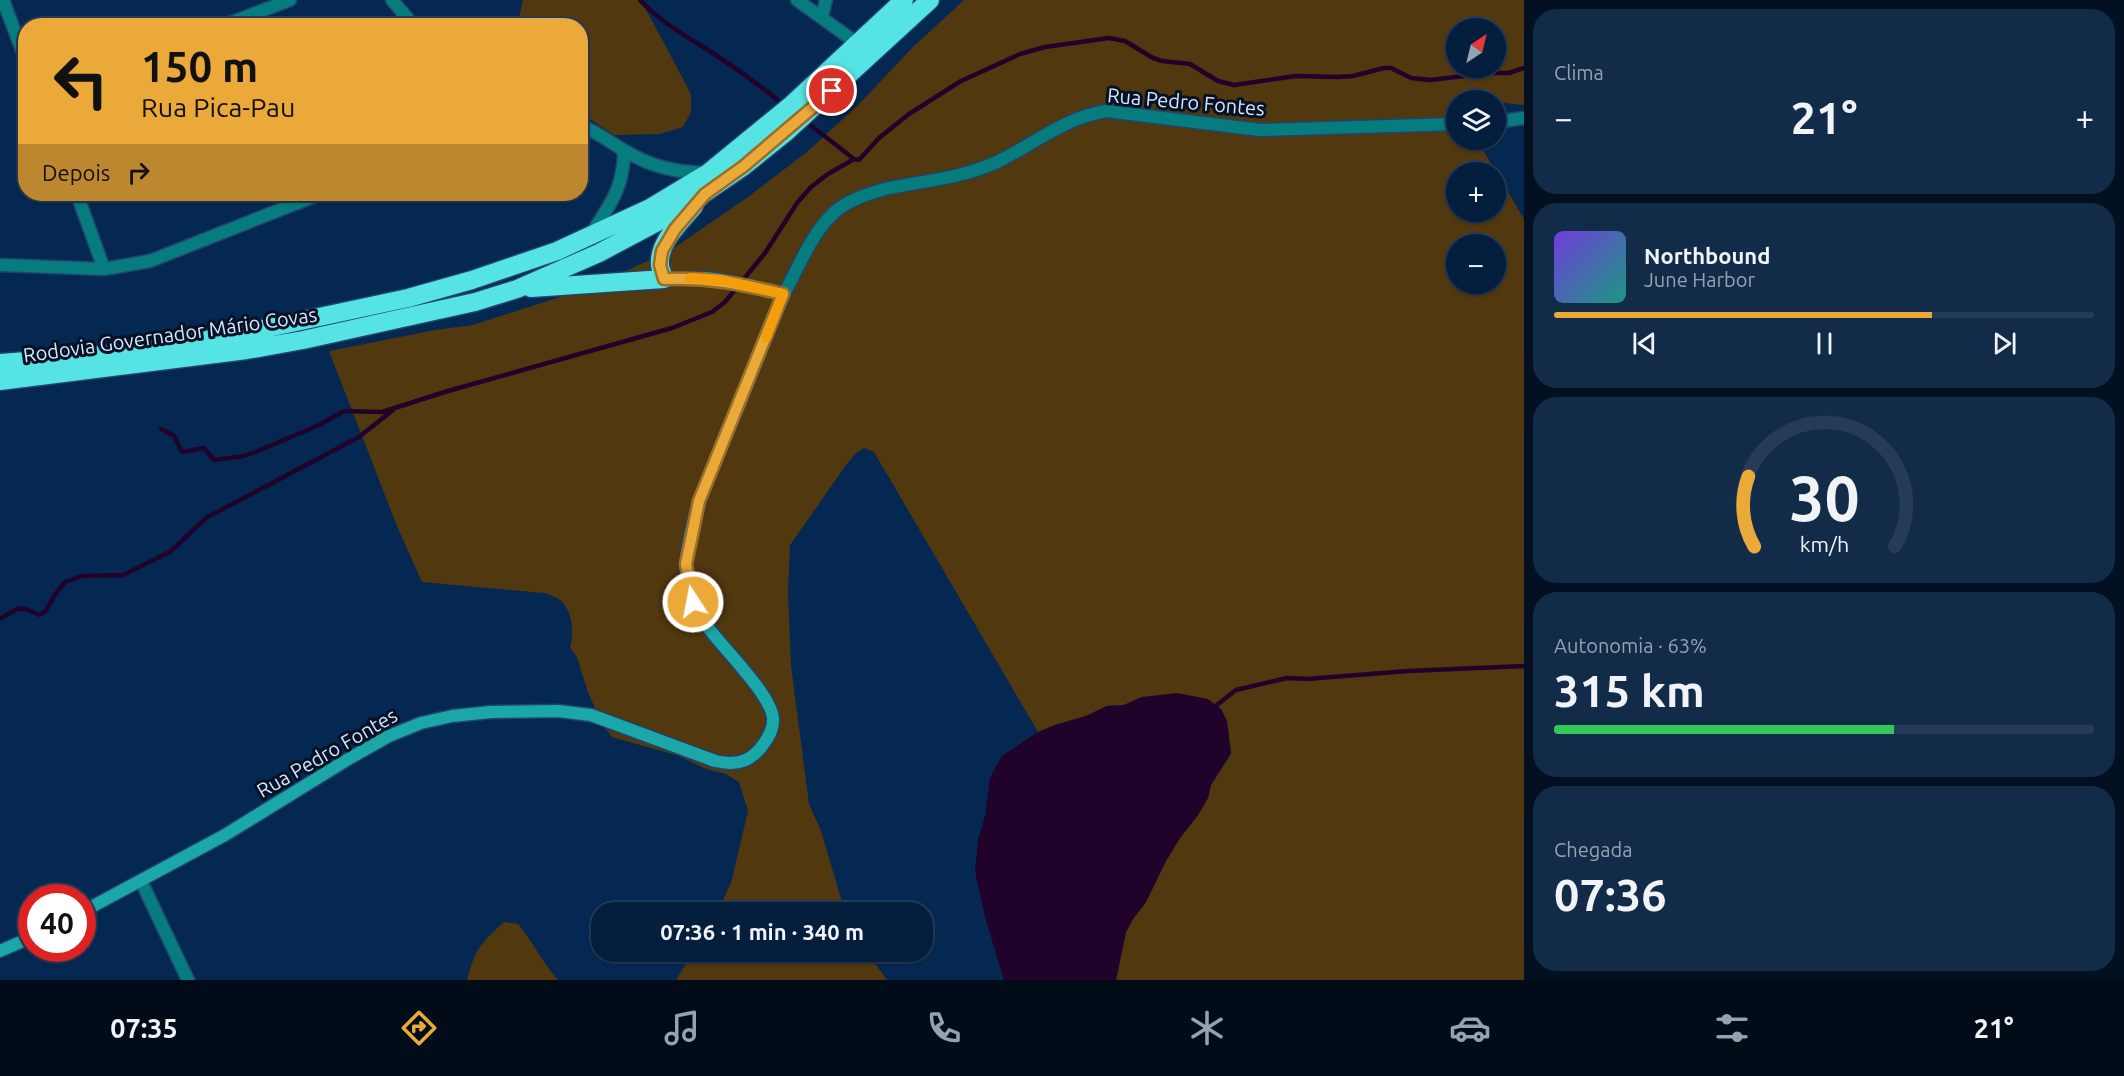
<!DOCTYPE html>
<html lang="pt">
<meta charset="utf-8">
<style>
body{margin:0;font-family:Ubuntu,sans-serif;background:#122b49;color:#f1f3f6;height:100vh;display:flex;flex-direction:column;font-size:22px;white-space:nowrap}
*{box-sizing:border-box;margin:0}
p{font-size:20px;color:#97a2b0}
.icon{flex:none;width:33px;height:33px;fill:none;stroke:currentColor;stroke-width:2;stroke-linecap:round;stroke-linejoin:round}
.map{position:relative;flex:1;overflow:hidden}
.panel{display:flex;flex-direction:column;gap:9px;padding:9px;background:#021022;width:600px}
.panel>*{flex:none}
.guide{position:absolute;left:18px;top:18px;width:570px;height:183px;border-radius:24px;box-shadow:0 2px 4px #0004,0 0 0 2px #253c58;background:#eba93a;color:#111;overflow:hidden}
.needle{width:39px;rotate:35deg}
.controls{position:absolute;left:1446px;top:18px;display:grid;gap:12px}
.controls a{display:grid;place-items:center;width:60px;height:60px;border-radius:50%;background:#041e3e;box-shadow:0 2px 4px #0004,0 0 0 2px #253c58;font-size:30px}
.speed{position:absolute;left:18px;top:884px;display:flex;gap:12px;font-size:30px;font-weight:700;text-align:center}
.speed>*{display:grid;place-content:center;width:78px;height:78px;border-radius:50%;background:#041e3e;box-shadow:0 2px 4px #0004,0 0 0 2px #253c58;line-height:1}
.speed .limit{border:9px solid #d22;background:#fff;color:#111}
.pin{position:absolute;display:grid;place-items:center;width:51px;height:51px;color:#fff;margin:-26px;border:3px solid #fff;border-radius:50%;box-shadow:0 2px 6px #0007}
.me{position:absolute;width:66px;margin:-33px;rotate:349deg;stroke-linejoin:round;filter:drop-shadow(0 0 4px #0008)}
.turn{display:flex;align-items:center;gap:21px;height:126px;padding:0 24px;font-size:27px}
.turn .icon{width:78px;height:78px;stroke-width:2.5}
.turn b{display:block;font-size:42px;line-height:51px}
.then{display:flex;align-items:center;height:57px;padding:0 24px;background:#0003;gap:12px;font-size:22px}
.big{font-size:45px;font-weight:600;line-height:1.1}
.panel .widget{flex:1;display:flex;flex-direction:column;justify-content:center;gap:9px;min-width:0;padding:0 21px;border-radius:24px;background:#122b49}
.panel .dial{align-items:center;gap:0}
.dial svg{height:156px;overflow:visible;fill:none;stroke:#253c58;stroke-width:7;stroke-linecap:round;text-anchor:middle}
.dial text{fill:#f1f3f6;stroke:none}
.song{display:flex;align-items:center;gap:18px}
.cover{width:72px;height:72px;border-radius:9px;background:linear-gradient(135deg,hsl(260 70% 55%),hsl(170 70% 35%))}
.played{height:6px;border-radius:3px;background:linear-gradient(90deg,#eba93a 70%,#253c58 70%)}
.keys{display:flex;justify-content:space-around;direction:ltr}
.heat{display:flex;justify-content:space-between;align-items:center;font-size:33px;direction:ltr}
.charge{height:9px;border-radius:4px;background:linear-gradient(90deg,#34c759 63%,#253c58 0)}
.trip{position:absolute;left:591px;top:902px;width:342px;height:60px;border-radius:24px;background:#041e3e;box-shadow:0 2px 4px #0004,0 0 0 2px #253c58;font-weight:600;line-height:60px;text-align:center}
.dock{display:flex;height:96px;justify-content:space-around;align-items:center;background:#020c19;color:#97a2b0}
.dock .icon{width:42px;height:42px}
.dock .selected{color:#eba93a}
.dock b{font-size:27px;color:#f1f3f6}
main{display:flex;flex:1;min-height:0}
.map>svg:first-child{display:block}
</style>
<main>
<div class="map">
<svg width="1524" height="980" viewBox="0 0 1524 980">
<rect width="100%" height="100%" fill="#052853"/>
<path fill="#51380f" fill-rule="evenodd" d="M523,0H641L691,94V112L683,127L660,134L614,135L581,113L580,26L520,25L519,18Z
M964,0H1524V105L1496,102V100L1454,101L1456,106V140H1477L1524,219V980H1116L1126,932L1133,919L1146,902L1166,861L1180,838L1198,815L1208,798L1211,785L1231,754L1227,721L1221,709L1142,697L1124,705L1107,706L1086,716L1055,725L1038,732L874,452L864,448L856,453L846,465L790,545L788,592L791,666L809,804L821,831L845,912H717L731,883L748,811L739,782L726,774L706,769L679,756L612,737L601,722L588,692L577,657L570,648C574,633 573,614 562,602C558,597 550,595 544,593L422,582L397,526L329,351L435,330L473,325L591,287L671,250L748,197L807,152L861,102L913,47ZM1456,28H1496V68H1456ZM1456,172H1496V212H1456ZM1456,244H1496V284H1456Z
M504,922L518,924C533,942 542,962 558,980H467C475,949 481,943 504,922Z
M694,951H866L887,980H676Z"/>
<path fill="#20022a" d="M1177,693L1208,699L1221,709L1227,721L1231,753L1211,785L1208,798L1198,815L1180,838L1166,861L1146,902L1133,919L1126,932L1116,980H1004L985,917L975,871L978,840L985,816L990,778L1002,756L1038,732L1055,725L1086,716L1107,706L1124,705L1142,697Z"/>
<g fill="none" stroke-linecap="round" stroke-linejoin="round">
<path stroke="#20022a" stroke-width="4.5" d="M640,0C661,23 688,37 714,54C739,70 762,87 785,106
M804,120L854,159
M161,429L174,436L182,452L204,448L214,460L244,456L258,451L319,425L344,411L382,412L448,391L672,328L712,312L725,302L765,253L797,203L811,187L828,174L854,159L859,160L879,138L909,114L961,81L1020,54L1045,47L1109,38L1125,41L1153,58L1162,61L1190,64L1218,81L1234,85L1296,76L1337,77L1353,76L1384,68H1391L1411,78L1430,80L1490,73H1509L1524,68
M0,619C22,605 18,606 40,615L46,611L54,596L65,582L82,576L123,575L170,552L206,518L359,437L393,410
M1213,708L1236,690L1287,678L1307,679L1408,671L1524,666"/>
<defs>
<path id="street" d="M3,0L26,61
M392,0L414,26
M797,0L858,44
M822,17L826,0
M222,26L290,0
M1496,122L1524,118
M580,125C597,132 610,142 625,151C652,167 675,172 706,173
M77,194L104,269
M591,234C610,205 624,187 624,151
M0,265L104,269L150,261L320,194
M784,294C798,268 815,225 841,207C853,199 870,193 885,189C922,181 963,178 997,162C1034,144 1064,118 1106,111L1260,130L1456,124
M141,881L188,980"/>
<path id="secondary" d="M82,912L225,835L350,758L389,736L421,723L452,716L491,712L558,711L591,715L715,761C737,766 752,762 765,742C769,735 773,730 773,721C775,697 719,645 704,622C693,605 685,583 686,563C691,512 713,466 732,421C749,379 766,336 784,294L721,280L706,278L664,279
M0,951L32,937"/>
<path id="highway" d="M531,288L664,279C663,274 660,269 660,265C658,242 681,222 694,206
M0,363L130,353L254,331L408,298L472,280L557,251L650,208L708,173L790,106L904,0
M0,381L247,350L303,340L475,302L517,289L599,253L678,211L744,166L785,133L930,0"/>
</defs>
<use href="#street" stroke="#22436b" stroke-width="15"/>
<use href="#secondary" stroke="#22436b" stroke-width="15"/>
<use href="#highway" stroke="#22436b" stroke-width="21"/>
<use href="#street" stroke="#067c7e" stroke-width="12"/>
<use href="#secondary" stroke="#1ba7a8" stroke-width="12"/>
<use href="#highway" stroke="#56e3e4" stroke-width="18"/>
</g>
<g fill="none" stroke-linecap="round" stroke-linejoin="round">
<defs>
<path id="route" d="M693,602L686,564L699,501L783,294C740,284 710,277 664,279L660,265L662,251L675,229L705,194L744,166L832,91"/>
</defs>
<use href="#route" stroke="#996e26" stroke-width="15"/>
<use href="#route" stroke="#eba93a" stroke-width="10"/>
<path stroke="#f59e0b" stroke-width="10" d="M690,278L722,280L783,294L766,338"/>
</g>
<g text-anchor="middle" stroke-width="6" stroke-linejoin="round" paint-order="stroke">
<g font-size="20" fill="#d6e6fc" stroke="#051225">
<text transform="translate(1186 102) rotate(5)" y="7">Rua Pedro Fontes</text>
<text transform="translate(170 335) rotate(-8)" y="7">Rodovia Governador Mário Covas</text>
<text transform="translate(327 753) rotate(-30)" y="7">Rua Pedro Fontes</text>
</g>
</g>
</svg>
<div class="controls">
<a><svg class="needle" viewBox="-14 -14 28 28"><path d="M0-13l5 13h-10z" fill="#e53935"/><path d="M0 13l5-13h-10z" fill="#97a2b0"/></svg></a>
<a><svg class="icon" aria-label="layers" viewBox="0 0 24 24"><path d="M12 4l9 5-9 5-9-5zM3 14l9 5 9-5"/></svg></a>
<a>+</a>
<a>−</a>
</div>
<div class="speed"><div class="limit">40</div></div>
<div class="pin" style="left:832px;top:91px;background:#d93025"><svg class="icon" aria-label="arrive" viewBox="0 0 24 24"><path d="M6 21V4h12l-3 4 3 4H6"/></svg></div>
<svg class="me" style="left:693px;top:602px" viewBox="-20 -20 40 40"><circle r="17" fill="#eba93a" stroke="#fff" stroke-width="3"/><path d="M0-11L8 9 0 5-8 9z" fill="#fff"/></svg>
<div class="trip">07:36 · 1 min · 340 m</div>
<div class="guide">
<div class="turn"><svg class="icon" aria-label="left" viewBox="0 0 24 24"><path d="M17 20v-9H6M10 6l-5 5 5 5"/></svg><div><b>150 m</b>Rua Pica-Pau</div></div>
<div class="then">Depois<svg class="icon" aria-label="right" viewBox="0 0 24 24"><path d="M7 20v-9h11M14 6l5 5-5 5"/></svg></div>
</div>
</div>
<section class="panel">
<div class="widget"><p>Clima</p>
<div class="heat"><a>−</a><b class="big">21°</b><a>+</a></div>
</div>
<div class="widget">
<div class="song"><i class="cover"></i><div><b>Northbound</b><p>June Harbor</p></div></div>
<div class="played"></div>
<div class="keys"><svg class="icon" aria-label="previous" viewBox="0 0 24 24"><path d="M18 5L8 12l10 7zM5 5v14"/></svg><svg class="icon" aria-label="pause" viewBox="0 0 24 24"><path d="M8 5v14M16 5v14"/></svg><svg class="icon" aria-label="next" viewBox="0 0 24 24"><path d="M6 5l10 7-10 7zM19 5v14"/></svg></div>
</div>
<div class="widget dial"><svg viewBox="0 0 100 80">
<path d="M14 69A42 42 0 1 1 86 69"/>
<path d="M14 69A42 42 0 0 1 11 33" stroke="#eba93a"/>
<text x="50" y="56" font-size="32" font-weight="700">30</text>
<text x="50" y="72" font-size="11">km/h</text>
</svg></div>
<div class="widget"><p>Autonomia · 63%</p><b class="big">315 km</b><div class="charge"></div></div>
<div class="widget"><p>Chegada</p><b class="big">07:36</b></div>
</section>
</main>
<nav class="dock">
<b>07:35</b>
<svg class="icon selected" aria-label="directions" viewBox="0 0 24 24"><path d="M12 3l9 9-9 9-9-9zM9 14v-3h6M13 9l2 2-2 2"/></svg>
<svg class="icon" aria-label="music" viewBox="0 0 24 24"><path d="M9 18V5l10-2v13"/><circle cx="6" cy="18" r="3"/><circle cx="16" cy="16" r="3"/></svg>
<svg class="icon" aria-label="phone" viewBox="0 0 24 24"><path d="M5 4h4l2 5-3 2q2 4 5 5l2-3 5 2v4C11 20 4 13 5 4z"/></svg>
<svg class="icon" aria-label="climate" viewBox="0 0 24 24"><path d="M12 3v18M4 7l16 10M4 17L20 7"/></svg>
<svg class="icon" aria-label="car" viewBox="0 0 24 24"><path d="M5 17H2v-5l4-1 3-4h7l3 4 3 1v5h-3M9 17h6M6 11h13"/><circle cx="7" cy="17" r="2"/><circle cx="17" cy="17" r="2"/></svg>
<svg class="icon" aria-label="filters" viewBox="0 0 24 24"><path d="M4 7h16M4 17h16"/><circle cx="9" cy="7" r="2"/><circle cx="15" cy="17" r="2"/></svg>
<b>21°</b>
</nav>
